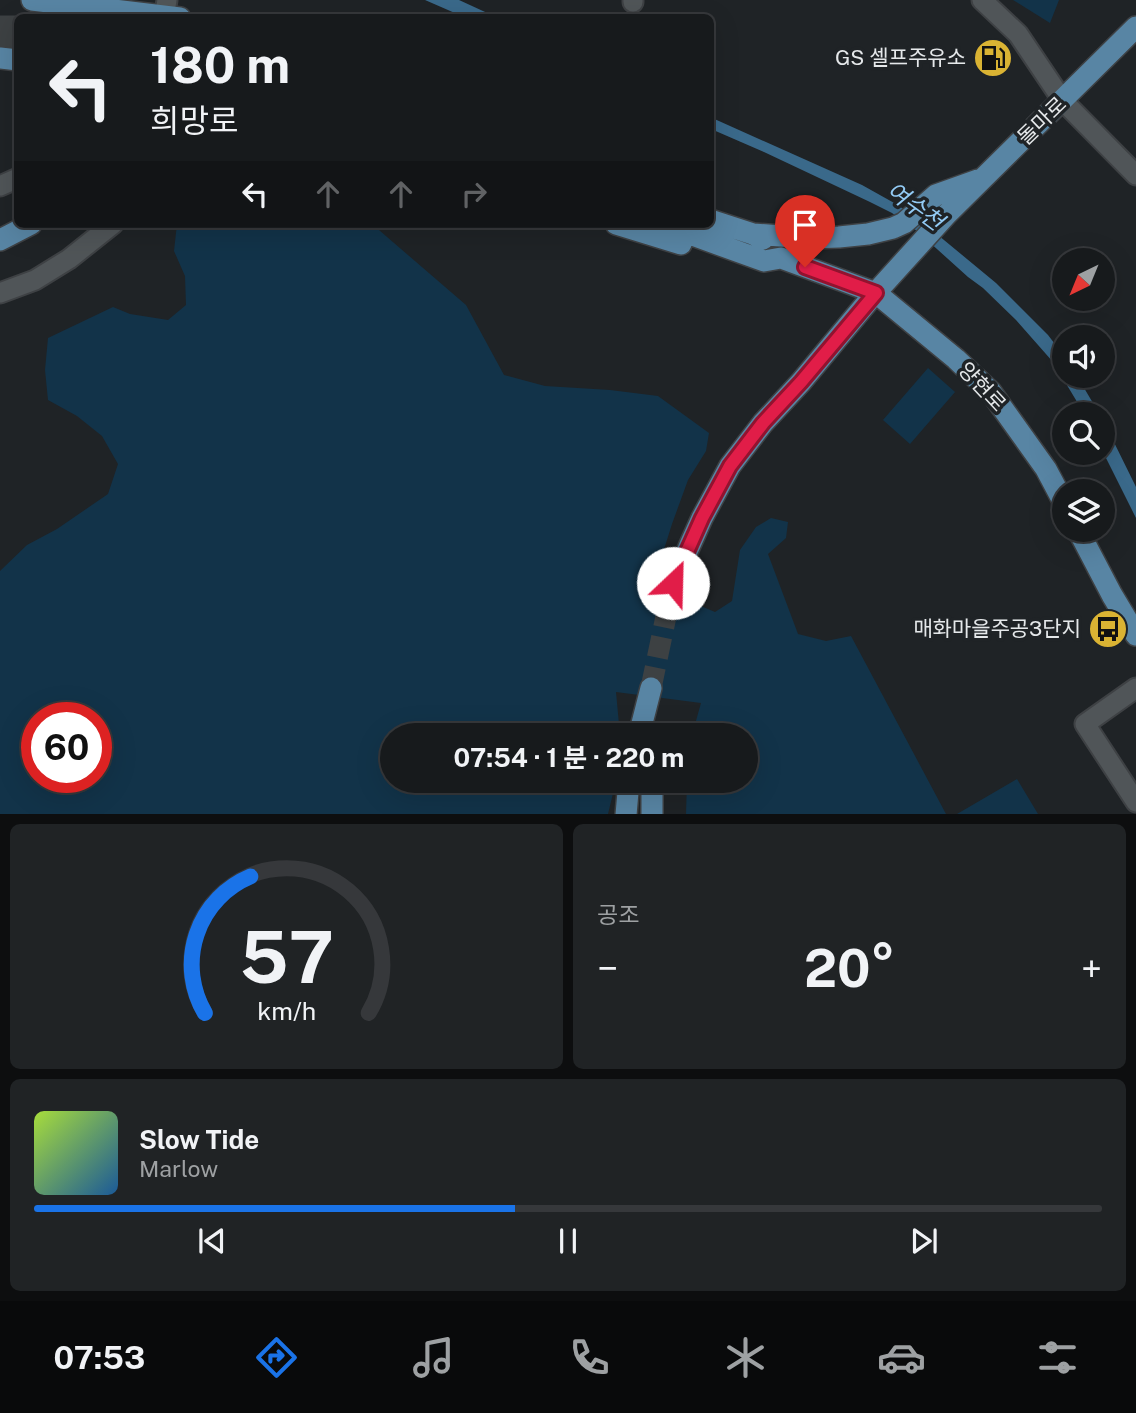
<!DOCTYPE html>
<html lang="ko">
<meta charset="utf-8">
<style>
body{margin:0;font-family:"Public Sans","Noto Sans KR",sans-serif;background:#202325;color:#f1f3f6;height:100vh;display:flex;flex-direction:column;font-size:26px;white-space:nowrap}
*{box-sizing:border-box;margin:0}
p{font-size:23px;color:#9ea1a3}
.icon{flex:none;width:38px;height:38px;fill:none;stroke:currentColor;stroke-width:2;stroke-linecap:round;stroke-linejoin:round}
.map{position:relative;height:814px;overflow:hidden}
.drawer{display:flex;flex-direction:column;gap:10px;padding:10px;background:#0d0e0f;flex:1}
.drawer>*{flex:none}
.top-card{position:absolute;left:14px;top:14px;width:700px;height:214px;border-radius:10px;box-shadow:0 7px 28px #0002,0 0 0 2px #36383b;background:#171a1c;color:#f1f3f6;overflow:hidden}
.needle{width:46px;rotate:223deg}
.controls{position:absolute;left:1052px;top:248px;display:grid;gap:14px}
.controls a{display:grid;place-items:center;width:63px;height:63px;border-radius:50%;background:#171a1c;box-shadow:0 7px 28px #0002,0 0 0 2px #36383b;font-size:35px}
.speed{position:absolute;left:21px;top:702px;display:flex;gap:14px;font-size:35px;font-weight:700;text-align:center}
.speed>*{display:grid;place-content:center;width:91px;height:91px;border-radius:50%;background:#171a1c;box-shadow:0 7px 28px #0002,0 0 0 2px #36383b;line-height:1}
.speed .limit{border:10px solid #d22;background:#fff;color:#111}
.pin{position:absolute;display:grid;place-items:center;width:60px;height:60px;color:#fff;margin:-72px -30px;border-radius:50% 50% 50% 0;rotate:-45deg;box-shadow:0 0 7px #0007}
.pin .icon{rotate:45deg}
.me{position:absolute;width:77px;margin:-38px;rotate:24deg;stroke-linejoin:round;filter:drop-shadow(0 0 5px #0008)}
.turn{display:flex;align-items:center;gap:24px;height:147px;padding:0 21px;font-size:32px}
.turn .icon{width:91px;height:91px;stroke-width:2.5}
.turn b{display:block;font-size:49px;line-height:60px}
.lanes{display:flex;align-items:center;height:66px;padding:0 21px;background:#0003;justify-content:center;gap:35px;direction:ltr}
.lanes .off{opacity:.35}
.big{font-size:52px;font-weight:700;line-height:1.1}
.drawer .widget{flex:1;display:flex;flex-direction:column;justify-content:center;gap:10px;min-width:0;padding:0 24px;border-radius:10px;background:#202325}
.drawer .dial{align-items:center;gap:0}
.dial svg{height:182px;overflow:visible;fill:none;stroke:#36383b;stroke-width:7;stroke-linecap:round;text-anchor:middle}
.dial text{fill:#f1f3f6;stroke:none}
.song{display:flex;align-items:center;gap:21px}
.cover{width:84px;height:84px;border-radius:10px;background:linear-gradient(135deg,hsl(80 70% 55%),hsl(210 70% 35%))}
.played{height:7px;border-radius:4px;background:linear-gradient(90deg,#1a73e8 45%,#36383b 45%)}
.keys{display:flex;justify-content:space-around;direction:ltr}
.heat{display:flex;justify-content:space-between;align-items:center;font-size:38px;direction:ltr}
.drawer .tiles{flex:1;display:grid;gap:10px;grid-template-columns:1fr 1fr}
.widget:last-child{grid-column:span 2}
.trip{position:absolute;left:380px;top:723px;width:378px;height:70px;border-radius:35px;background:#171a1c;box-shadow:0 7px 28px #0002,0 0 0 2px #36383b;font-weight:700;line-height:70px;text-align:center}
.dock{display:flex;height:112px;justify-content:space-around;align-items:center;background:#090a0b;color:#9ea1a3}
.dock .icon{width:49px;height:49px}
.dock .current{color:#1a73e8}
.dock b{font-size:32px;color:#f1f3f6}
.map>svg:first-child{display:block}
</style>
<div class="map">
<svg width="1136" height="815" viewBox="0 0 1136 815">
<rect width="100%" height="100%" fill="#1f2326"/>
<path fill="#123349" fill-rule="evenodd" d="M1013,0H1059L1050,23Z
M177,224H372L466,305L504,375L545,386L610,390L658,396L709,433L706,451L688,480L672,524L661,559L641,581L715,612L732,601L740,550L756,527L771,518L788,522L786,538L768,554L798,634L826,641L851,636L946,814H686L687,781L746,780V735H692L701,703L616,692L620,735H392V780L616,781L608,814L0,815V571L27,545L57,529L108,494L118,464L102,436L77,416L48,400L45,370L48,338L113,307L130,314L168,320L186,305L185,276L174,251ZM37,718H96V777H37Z
M928,368L955,392L910,444L883,420Z
M1017,779L1038,814H957Z"/>
<path fill="#3a698a" d="M425,0H459L496,17H464Z
M710,117L862,185L896,204L921,221L996,283L1048,335L1064,356V376H1077L1100,415H1085L1053,362L1016,320L983,288L968,277L917,231L892,213L870,202L764,152L711,129Z
M1103,420L1136,487V518L1103,452Z"/>
<g fill="none" stroke-linecap="round" stroke-linejoin="round">
<path stroke="#3d4143" stroke-width="21" stroke-dasharray="21 10" stroke-linecap="butt" d="M0,26H18
M0,42H18
M651,688L673,583"/>
<defs>
<path id="minor" d="M633,0V2
M982,0L1018,34L1063,101L1136,175
M164,18L167,0
M0,186L18,178
M0,293L35,280L69,259L113,224
M1136,688L1085,724L1136,802"/>
<path id="major" d="M32,0L180,18
M0,58L18,60
M710,220L753,234L763,239
M616,224L681,244
M662,224L764,261L781,258L876,293L956,359L991,392L1046,469L1064,503
M753,234L810,238L839,237L868,234L893,228L904,223L936,195L978,180
M0,240L31,224
M1078,530L1112,595L1136,635
M673,583L702,518L730,466L763,423L801,382L870,299L947,214L1136,27
M639,735L651,688
M652,780V815
M626,815L629,780"/>
</defs>
<use href="#minor" stroke="#3e4144" stroke-width="23"/>
<use href="#major" stroke="#3e4144" stroke-width="24"/>
<use href="#minor" stroke="#505558" stroke-width="19"/>
<use href="#major" stroke="#5885a4" stroke-width="21"/>
</g>
<g fill="none" stroke-linecap="round" stroke-linejoin="round">
<defs>
<path id="route" d="M673,583L702,518L730,466L763,423L801,382L876,293L805,267"/>
</defs>
<use href="#route" stroke="#92132f" stroke-width="18"/>
<use href="#route" stroke="#e11d48" stroke-width="12"/>
</g>
<defs>
<symbol id="fuel-disc" viewBox="-11 -11 22 22"><circle r="9.5" fill="#dab333" stroke="#1f2326"/><path d="M-5.5-6h7V0h2V4h1.3V-2.5L3-4.5l.8-.8L6-3V5H2.5V1h-1V6h-7ZM-4.2-4.7v3.2H.2V-4.7Z" fill="#111"/></symbol>
<symbol id="bus-disc" viewBox="-11 -11 22 22"><circle r="9.5" fill="#dab333" stroke="#1f2326"/><path d="M-5-6H5V4H4V6H2V4H-2V6H-4V4H-5ZM-3.5-4V0h7V-4ZM-3.5 1.2v1.5H-2V1.2ZM2 1.2v1.5H3.5V1.2Z" fill="#111"/></symbol>
</defs>
<g fill-rule="evenodd">
<use href="#fuel-disc" x="971" y="36" width="44" height="44"/>
<use href="#bus-disc" x="1086" y="607" width="44" height="44"/>
</g>
<g text-anchor="middle" stroke-width="7" stroke-linejoin="round" paint-order="stroke">
<g font-size="21" fill="#e5e8ea" stroke="#1f2326" text-anchor="end">
<text x="966" y="65">GS 셀프주유소</text>
<text x="1081" y="636">매화마을주공3단지</text>
</g>
<g font-size="21" fill="#e5e8ea" stroke="#1f2326">
<text transform="translate(1042 121) rotate(-44)" y="7">돌마로</text>
<text transform="translate(982 387) rotate(47)" y="7">양현로</text>
</g>
<g font-size="23" font-style="italic" fill="#93cbf5" stroke="#1f2326">
<text transform="translate(915 206) rotate(36)" y="8">여수천</text>
</g>
</g>
</svg>
<div class="controls">
<a><svg class="needle" viewBox="-14 -14 28 28"><path d="M0-13l5 13h-10z" fill="#e53935"/><path d="M0 13l5-13h-10z" fill="#9ea1a3"/></svg></a>
<a><svg class="icon" aria-label="sound" viewBox="0 0 24 24"><path d="M4 9h4l5-4v14l-5-4H4zM17 9q2 3 0 6"/></svg></a>
<a><svg class="icon" aria-label="search" viewBox="0 0 24 24"><circle cx="10" cy="10" r="6"/><path d="M15 15l6 6"/></svg></a>
<a><svg class="icon" aria-label="layers" viewBox="0 0 24 24"><path d="M12 4l9 5-9 5-9-5zM3 14l9 5 9-5"/></svg></a>
</div>
<div class="speed"><div class="limit">60</div></div>
<div class="pin" style="left:805px;top:267px;background:#d93025"><svg class="icon" aria-label="arrive" viewBox="0 0 24 24"><path d="M6 21V4h12l-3 4 3 4H6"/></svg></div>
<svg class="me" style="left:673px;top:583px" viewBox="-20 -20 40 40"><circle r="19" fill="#fff"/><path d="M0-13L10 11 0 6-10 11z" fill="#e11d48"/></svg>
<div class="trip">07:54 · 1 분 · 220 m</div>
<div class="top-card">
<div class="turn"><svg class="icon" aria-label="left" viewBox="0 0 24 24"><path d="M17 20v-9H6M10 6l-5 5 5 5"/></svg><div><b>180 m</b>희망로</div></div>
<div class="lanes"><svg class="icon" aria-label="left" viewBox="0 0 24 24"><path d="M17 20v-9H6M10 6l-5 5 5 5"/></svg><svg class="icon off" aria-label="ahead" viewBox="0 0 24 24"><path d="M12 20V5M6 11l6-6 6 6"/></svg><svg class="icon off" aria-label="ahead" viewBox="0 0 24 24"><path d="M12 20V5M6 11l6-6 6 6"/></svg><svg class="icon off" aria-label="right" viewBox="0 0 24 24"><path d="M7 20v-9h11M14 6l5 5-5 5"/></svg></div>
</div>
</div>
<section class="drawer">
<div class="tiles">
<div class="widget dial"><svg viewBox="0 0 100 80">
<path d="M14 69A42 42 0 1 1 86 69"/>
<path d="M14 69A42 42 0 0 1 34 9" stroke="#1a73e8"/>
<text x="50" y="56" font-size="32" font-weight="700">57</text>
<text x="50" y="72" font-size="11">km/h</text>
</svg></div>
<div class="widget"><p>공조</p>
<div class="heat"><a>−</a><b class="big">20°</b><a>+</a></div>
</div>
<div class="widget">
<div class="song"><i class="cover"></i><div><b>Slow Tide</b><p>Marlow</p></div></div>
<div class="played"></div>
<div class="keys"><svg class="icon" aria-label="previous" viewBox="0 0 24 24"><path d="M18 5L8 12l10 7zM5 5v14"/></svg><svg class="icon" aria-label="pause" viewBox="0 0 24 24"><path d="M8 5v14M16 5v14"/></svg><svg class="icon" aria-label="next" viewBox="0 0 24 24"><path d="M6 5l10 7-10 7zM19 5v14"/></svg></div>
</div>
</div>
</section>
<nav class="dock">
<b>07:53</b>
<svg class="icon current" aria-label="directions" viewBox="0 0 24 24"><path d="M12 3l9 9-9 9-9-9zM9 14v-3h6M13 9l2 2-2 2"/></svg>
<svg class="icon" aria-label="music" viewBox="0 0 24 24"><path d="M9 18V5l10-2v13"/><circle cx="6" cy="18" r="3"/><circle cx="16" cy="16" r="3"/></svg>
<svg class="icon" aria-label="phone" viewBox="0 0 24 24"><path d="M5 4h4l2 5-3 2q2 4 5 5l2-3 5 2v4C11 20 4 13 5 4z"/></svg>
<svg class="icon" aria-label="climate" viewBox="0 0 24 24"><path d="M12 3v18M4 7l16 10M4 17L20 7"/></svg>
<svg class="icon" aria-label="car" viewBox="0 0 24 24"><path d="M5 17H2v-5l4-1 3-4h7l3 4 3 1v5h-3M9 17h6M6 11h13"/><circle cx="7" cy="17" r="2"/><circle cx="17" cy="17" r="2"/></svg>
<svg class="icon" aria-label="filters" viewBox="0 0 24 24"><path d="M4 7h16M4 17h16"/><circle cx="9" cy="7" r="2"/><circle cx="15" cy="17" r="2"/></svg>
</nav>
